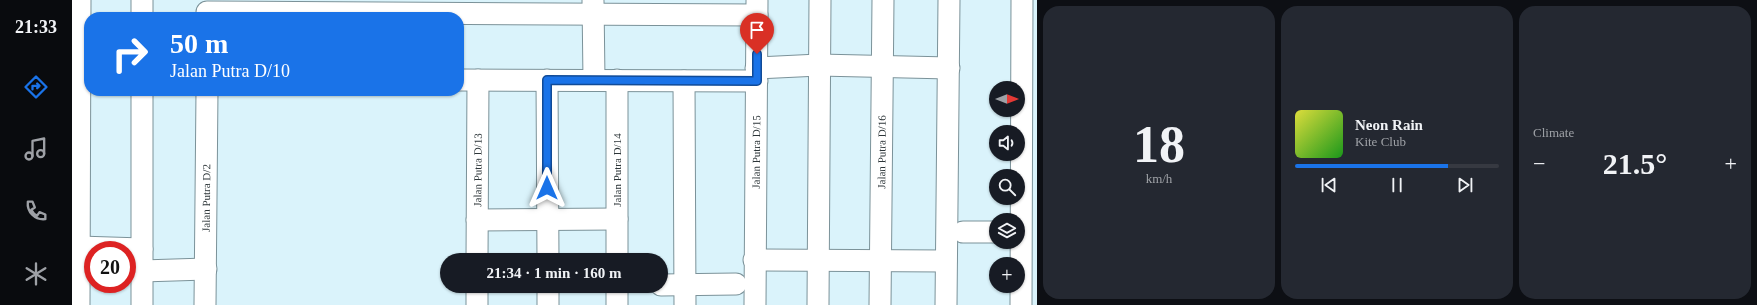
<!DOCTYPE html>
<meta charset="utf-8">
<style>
body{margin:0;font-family:"Times New Roman",serif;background:#242831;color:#f1f3f6;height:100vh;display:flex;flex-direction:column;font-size:15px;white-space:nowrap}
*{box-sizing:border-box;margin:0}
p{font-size:13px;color:#9ea1a6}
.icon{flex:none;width:22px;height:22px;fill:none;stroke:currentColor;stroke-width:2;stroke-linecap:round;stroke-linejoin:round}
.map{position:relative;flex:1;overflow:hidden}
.panel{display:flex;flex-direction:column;gap:6px;padding:6px;background:#0d0f14;width:720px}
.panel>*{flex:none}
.top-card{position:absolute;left:12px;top:12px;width:380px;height:84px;border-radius:16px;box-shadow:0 1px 3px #0004;background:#1a73e8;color:#fff;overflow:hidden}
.needle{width:26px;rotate:90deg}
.buttons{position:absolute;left:917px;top:81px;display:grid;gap:8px}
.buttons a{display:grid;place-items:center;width:36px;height:36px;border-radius:50%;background:#171b24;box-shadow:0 1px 3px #0004;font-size:20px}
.speed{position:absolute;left:12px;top:241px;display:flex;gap:8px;font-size:20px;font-weight:700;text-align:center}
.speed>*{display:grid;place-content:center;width:52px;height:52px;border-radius:50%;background:#171b24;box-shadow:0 1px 3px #0004;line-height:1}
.speed .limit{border:6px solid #d22;background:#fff;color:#111}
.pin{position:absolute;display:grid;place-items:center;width:34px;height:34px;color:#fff;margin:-41px -17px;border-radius:50% 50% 50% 0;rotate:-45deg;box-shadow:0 0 4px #0007}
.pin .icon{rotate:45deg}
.me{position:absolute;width:44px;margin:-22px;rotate:0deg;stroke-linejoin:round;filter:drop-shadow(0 0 3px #0008)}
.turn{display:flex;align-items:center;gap:14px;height:84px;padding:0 20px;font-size:18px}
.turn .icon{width:52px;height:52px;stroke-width:2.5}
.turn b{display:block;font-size:28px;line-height:34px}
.big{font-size:30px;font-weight:600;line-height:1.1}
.panel .widget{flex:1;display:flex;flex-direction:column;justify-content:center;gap:6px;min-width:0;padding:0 14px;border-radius:16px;background:#242831}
.panel .dial{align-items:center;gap:0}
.dial b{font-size:52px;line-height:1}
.song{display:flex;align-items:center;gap:12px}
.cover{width:48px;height:48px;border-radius:6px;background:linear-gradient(135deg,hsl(60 70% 55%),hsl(120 70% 35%))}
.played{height:4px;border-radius:2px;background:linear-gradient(90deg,#1a73e8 75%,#363941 75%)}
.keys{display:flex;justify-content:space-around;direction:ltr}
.heat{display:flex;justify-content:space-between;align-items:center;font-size:22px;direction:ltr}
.panel .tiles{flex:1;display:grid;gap:6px;grid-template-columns:repeat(3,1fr)}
.trip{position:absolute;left:368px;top:253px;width:228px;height:40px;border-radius:20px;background:#171b24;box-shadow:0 1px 3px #0004;font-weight:600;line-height:40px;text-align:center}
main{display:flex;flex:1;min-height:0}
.dock{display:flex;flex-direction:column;width:72px;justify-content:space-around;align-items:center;background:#090b0e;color:#9ea1a6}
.dock .icon{width:28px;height:28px}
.dock .current{color:#1a73e8}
.dock b{font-size:18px;color:#f1f3f6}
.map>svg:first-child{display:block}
</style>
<main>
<nav class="dock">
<b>21:33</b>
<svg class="icon current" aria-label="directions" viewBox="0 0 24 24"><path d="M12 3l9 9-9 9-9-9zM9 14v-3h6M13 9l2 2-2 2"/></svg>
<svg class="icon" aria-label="music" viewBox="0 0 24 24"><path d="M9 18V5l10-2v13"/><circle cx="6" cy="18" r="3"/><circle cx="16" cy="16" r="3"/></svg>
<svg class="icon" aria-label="phone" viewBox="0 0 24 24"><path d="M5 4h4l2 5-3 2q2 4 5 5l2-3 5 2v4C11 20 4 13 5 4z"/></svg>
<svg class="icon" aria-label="climate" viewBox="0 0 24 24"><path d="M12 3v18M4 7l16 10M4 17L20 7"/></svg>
</nav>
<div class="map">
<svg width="965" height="305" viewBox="0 0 965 305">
<rect width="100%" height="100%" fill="#daf3fb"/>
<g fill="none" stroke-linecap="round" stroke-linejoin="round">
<defs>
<g id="minor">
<path d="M521,1L522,80"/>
<path d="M135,12L685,15"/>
<path d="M70,17V0"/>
<path d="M684,68L747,65L877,68"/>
<path d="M387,80L685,81"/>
<path d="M475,80L476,260"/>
<path d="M612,81L613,305"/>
<path d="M405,220L545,219"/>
<path d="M891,232H924"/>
<path d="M7,247L70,249"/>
<path id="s1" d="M405,260L406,80"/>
<path d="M545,260V80"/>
<path d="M682,260L874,261"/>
<path d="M70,271L134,269"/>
<path d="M589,285L664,284"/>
<path d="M476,286V305"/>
<path d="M7,305L8,0"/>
<path d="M70,305V91"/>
<path id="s2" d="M133,305L135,91"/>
<path d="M405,305V286"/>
<path d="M545,305V286"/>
<path id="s3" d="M683,305L685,1"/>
<path d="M746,305L748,0"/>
<path id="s4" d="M808,305L811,0"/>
<path d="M874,305L877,0"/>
<path d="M949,305L950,0"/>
</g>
</defs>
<use href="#minor" stroke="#7b9299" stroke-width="23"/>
<use href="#minor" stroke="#fff" stroke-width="21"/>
</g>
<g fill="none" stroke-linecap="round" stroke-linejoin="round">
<defs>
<path id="route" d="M475,188V80L685,81V54"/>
</defs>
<use href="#route" stroke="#114b97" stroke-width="10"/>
<use href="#route" stroke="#1a73e8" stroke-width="7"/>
</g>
<g text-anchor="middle" stroke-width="4" stroke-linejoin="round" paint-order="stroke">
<g font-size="11" fill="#2c3538" stroke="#fff">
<text dy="4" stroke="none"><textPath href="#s3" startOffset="153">Jalan Putra D/15</textPath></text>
<text dy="4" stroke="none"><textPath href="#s4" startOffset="153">Jalan Putra D/16</textPath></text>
<text dy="4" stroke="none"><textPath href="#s1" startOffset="90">Jalan Putra D/13</textPath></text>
<text transform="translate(545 170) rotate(-90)" y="4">Jalan Putra D/14</text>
<text dy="4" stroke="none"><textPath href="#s2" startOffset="107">Jalan Putra D/2</textPath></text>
</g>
</g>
</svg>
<div class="buttons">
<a><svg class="needle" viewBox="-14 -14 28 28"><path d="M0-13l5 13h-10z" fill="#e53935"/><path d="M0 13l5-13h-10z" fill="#9ea1a6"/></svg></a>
<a><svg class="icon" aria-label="sound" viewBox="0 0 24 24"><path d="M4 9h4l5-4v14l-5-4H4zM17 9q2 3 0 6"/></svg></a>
<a><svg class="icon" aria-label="search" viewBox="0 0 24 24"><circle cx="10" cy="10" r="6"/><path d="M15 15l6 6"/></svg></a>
<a><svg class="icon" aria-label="layers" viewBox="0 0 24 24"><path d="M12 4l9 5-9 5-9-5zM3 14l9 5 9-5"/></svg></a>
<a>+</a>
</div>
<div class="speed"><div class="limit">20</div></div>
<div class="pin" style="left:685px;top:54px;background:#d93025"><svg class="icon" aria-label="arrive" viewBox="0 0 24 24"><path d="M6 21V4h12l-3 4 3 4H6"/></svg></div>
<svg class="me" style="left:475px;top:188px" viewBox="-20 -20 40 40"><path d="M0-17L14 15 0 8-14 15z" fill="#1a73e8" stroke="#fff" stroke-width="4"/></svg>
<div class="trip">21:34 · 1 min · 160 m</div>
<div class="top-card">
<div class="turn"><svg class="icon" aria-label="right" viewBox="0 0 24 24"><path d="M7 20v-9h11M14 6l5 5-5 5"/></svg><div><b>50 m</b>Jalan Putra D/10</div></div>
</div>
</div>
<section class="panel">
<div class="tiles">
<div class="widget dial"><b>18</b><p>km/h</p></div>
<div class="widget">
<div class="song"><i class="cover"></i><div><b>Neon Rain</b><p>Kite Club</p></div></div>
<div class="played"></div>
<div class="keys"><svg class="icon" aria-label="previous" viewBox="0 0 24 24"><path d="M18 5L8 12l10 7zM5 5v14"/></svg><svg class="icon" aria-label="pause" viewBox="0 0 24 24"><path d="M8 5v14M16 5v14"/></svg><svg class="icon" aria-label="next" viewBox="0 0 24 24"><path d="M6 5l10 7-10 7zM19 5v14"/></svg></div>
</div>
<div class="widget"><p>Climate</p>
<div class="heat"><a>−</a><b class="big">21.5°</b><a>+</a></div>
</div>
</div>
</section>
</main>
